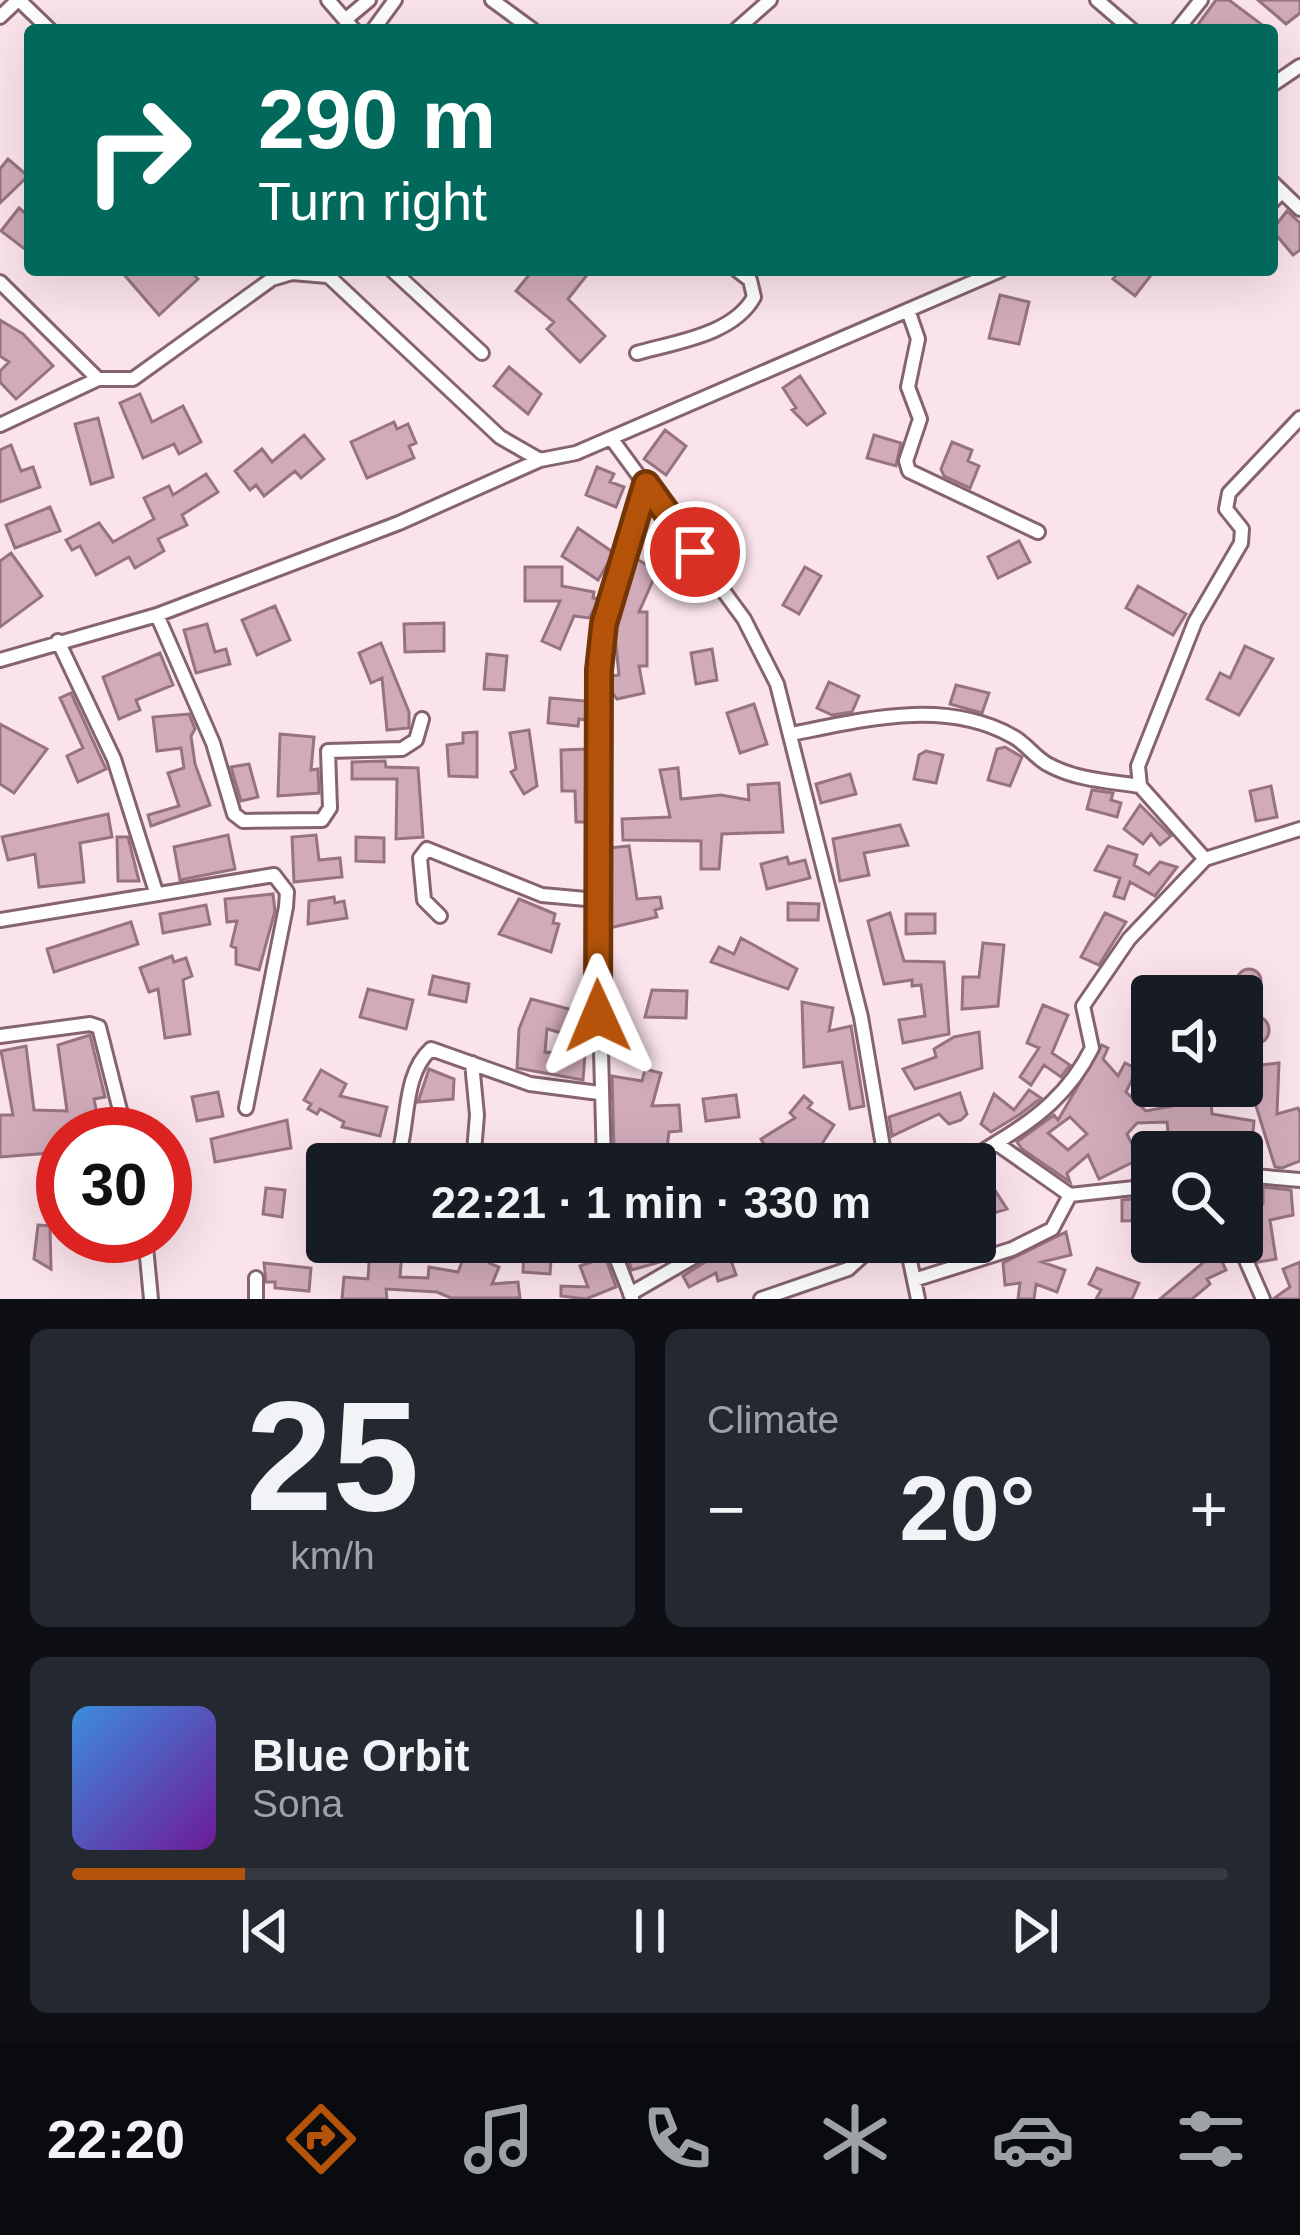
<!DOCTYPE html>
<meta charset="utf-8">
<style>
body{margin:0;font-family:Helvetica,sans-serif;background:#242831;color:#f1f3f6;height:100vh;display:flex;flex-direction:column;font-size:45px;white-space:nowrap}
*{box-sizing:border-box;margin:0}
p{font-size:39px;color:#9ea1a6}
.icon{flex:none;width:66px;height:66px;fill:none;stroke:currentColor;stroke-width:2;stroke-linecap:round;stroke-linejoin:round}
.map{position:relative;height:1299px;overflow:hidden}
.sheet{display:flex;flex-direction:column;gap:30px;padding:30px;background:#0d0f14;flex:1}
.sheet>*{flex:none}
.guide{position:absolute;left:24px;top:24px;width:1254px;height:252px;border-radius:12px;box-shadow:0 12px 48px #0002;background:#00695c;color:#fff;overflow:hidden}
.fabs{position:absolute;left:1131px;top:975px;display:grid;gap:24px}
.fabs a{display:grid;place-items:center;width:132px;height:132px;border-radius:12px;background:#171b24;box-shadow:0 12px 48px #0002;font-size:60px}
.speed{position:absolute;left:36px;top:1107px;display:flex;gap:24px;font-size:60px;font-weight:700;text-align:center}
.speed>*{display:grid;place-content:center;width:156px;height:156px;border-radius:50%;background:#171b24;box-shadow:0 12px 48px #0002;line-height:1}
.speed .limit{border:18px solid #d22;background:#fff;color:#111}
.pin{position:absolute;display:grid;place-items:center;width:102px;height:102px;color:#fff;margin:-51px;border:6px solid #fff;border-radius:50%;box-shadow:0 3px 12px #0007}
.me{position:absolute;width:132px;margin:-66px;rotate:359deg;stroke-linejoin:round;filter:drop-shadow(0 0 9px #0008)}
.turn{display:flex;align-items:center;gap:42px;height:252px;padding:0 36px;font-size:54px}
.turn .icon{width:156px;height:156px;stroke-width:2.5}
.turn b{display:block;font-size:84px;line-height:102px}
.big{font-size:90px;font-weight:800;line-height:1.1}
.sheet .tile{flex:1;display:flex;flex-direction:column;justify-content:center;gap:18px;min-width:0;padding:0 42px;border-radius:18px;background:#242831}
.sheet .dial{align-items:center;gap:0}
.dial b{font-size:156px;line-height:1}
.song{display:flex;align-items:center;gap:36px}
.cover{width:144px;height:144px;border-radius:18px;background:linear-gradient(135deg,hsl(210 70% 55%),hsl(280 70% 35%))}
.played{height:12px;border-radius:6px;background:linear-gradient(90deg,#b45309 15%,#363941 15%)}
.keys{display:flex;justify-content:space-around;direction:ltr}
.heat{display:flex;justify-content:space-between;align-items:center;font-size:66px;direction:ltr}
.sheet .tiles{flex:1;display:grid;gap:30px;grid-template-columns:1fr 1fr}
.tile:last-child{grid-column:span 2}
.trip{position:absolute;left:306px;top:1143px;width:690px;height:120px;border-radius:12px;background:#171b24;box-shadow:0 12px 48px #0002;font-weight:800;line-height:120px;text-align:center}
.tabs{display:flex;height:192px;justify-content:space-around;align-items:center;background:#090b0e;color:#9ea1a6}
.tabs .icon{width:84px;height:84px}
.tabs .selected{color:#b45309}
.tabs b{font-size:54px;color:#f1f3f6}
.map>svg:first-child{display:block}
</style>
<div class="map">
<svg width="1300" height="1299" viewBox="0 0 1300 1299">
<rect width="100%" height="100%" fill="#fbe3ec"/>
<path fill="#d1abba" stroke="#977382" stroke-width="3" fill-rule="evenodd" d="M1216,0H1229L1269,30H1194Z
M1258,0H1300V13L1286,24Z
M8,159L28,176L0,203V169Z
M19,208L30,217V253L1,231Z
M1287,211L1300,223V250L1293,255L1272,230Z
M120,270H189L198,279L159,315Z
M533,270H591L568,299L605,336L580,362L547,329L554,322L516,291Z
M1120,270H1155L1135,296L1113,279Z
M1000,295L1029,302L1019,344L989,338Z
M0,320L23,334L53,366L16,399L0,382V371L9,362L0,356Z
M509,367L541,394L528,414L494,386Z
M800,376L825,413L807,425L792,410L796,408L783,388Z
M140,394L152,422L183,406L201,442L179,454L174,444L143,458L120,403Z
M98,418L113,477L91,484L75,424Z
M394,422L397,429L408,424L416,443L409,446L414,458L367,478L351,442Z
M665,430L686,446L666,475L644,459Z
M304,435L324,459L301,478L295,471L264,496L256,485L250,490L235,471L262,449L272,462Z
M874,435L901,443L896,466L867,458Z
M952,442L972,450L968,461L979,466L970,488L944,476L941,469Z
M11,445L21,471L33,467L40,487L0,502V450Z
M597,467L614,474L610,482L624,487L616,507L586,495Z
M206,474L218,492L182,515L187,525L158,539L164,551L135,568L129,557L96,575L80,546L72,550L66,540L99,523L113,542L154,519L144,498L169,486L173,495Z
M50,507L60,531L15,548L6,525Z
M578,528L614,553L598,580L562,556Z
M1019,541L1030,562L998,578L988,557Z
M11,553L42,596L0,627V561Z
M637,559L657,571L639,612H647V666H639L644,693L617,699L609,689L612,676L619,675L614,626Z
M525,567H562V586L594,592L593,598L600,599L589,618L574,616L560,649L542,641L560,601H525Z
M805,567L821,576L799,614L783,605Z
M1138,586L1186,614L1173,635L1126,608Z
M275,606L290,640L257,655L242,620Z
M444,623V651L405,652L404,624Z
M207,624L215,652L226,649L230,664L196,673L184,630Z
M381,643L409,712V728L387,730L382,678L371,683L359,653Z
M1245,646L1273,659L1239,715L1207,699L1220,673L1230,678Z
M712,649L717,680L696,684L691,653Z
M160,653L173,685L136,700L140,710L119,719L103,677Z
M487,654L507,656L504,690L484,689Z
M829,682L859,696L852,712L832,715L817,708Z
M956,685L989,693L982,713L950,704Z
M71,693L106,769L78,782L67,756L83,748L60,698Z
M550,698L586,701L585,720L579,719L578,726L548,723Z
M754,704L767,744L740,753L727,713Z
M189,714L195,729L191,736L195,764L210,805L151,826L148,815L179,806L168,773L184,768L181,748L157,751L153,717Z
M0,724L47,749L14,793L0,784Z
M529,730L537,786L524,794L511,772L516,769L510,733Z
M477,732V777L449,776L447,745L463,743V733Z
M280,734L314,737L311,770L318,769L319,793L278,796Z
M1005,747L1022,757L1010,786L988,780L997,749Z
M586,749L587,822H576L575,791H562L561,750Z
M926,751L943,755L936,783L914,779L919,755Z
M385,761L386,767L418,768L423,837L396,839L397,779H352V762Z
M249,764L258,797L241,801L231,767Z
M678,768L681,799L721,795L749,800L748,785L779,783L783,832L722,834L719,869H701V841L623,840L622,819L670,817L660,770Z
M850,774L856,794L821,803L816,784Z
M1271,786L1277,817L1256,821L1250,791Z
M1092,790L1113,793L1111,800L1121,803L1117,817L1087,809Z
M1140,805L1171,836L1160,845L1151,834L1143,844L1124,829Z
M108,814L112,837L80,843L84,882L39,887L35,854L8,860L2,837Z
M900,825L908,845L864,853L869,875L840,881L833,839Z
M228,835L235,869L180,880L174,847Z
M316,835L319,860L340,858L342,877L294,882L292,837Z
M117,837H128L139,881H118Z
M356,837L384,838V862L356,861Z
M629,846L637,899L660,897L662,908L655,910L657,917L609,928L608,848Z
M1108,846L1137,855L1134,865L1149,874L1160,862L1177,867L1155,896L1130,882L1124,899L1114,896L1120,878L1095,870Z
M787,857L789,864L805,860L810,878L767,889L761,864Z
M273,894L275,911L259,970L236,964V948L231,946L237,921L227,922L225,899Z
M334,897L335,903L344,901L347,918L308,924L309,901Z
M519,899L555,914L553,923L559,924L551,952L499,934Z
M788,903L819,904L818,920H788Z
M206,905L210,924L163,933L160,914Z
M890,913L904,961L944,962L949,1034L903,1043L899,1020L925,1016L921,985L912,986V980L884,984L868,921Z
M1105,913L1126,922L1099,965L1081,957Z
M906,914H935V933L906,934Z
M131,922L138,944L54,972L47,949Z
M741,938L797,969L788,989L711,962L719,947L734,954Z
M983,943L1004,945L998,1006L962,1009L963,977H979Z
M172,956L174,962L186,958L192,976L183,980L190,1034L165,1038L158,989L149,992L140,968Z
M1237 981a12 12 0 1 1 24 0a12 12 0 1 1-24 0Z
M433,976L469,984L466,1002L429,994Z
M368,989L413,1000L406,1029L360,1017Z
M652,990L687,991L686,1018L645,1017Z
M531,999L584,1013L577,1037L547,1029L545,1052L585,1054L583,1080L517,1068L519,1029Z
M802,1002L833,1008L829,1031L851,1026L864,1106L850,1109L842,1062L804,1067Z
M1043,1005L1068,1015L1052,1053L1070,1065L1061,1077L1044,1065L1031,1085L1020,1077L1039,1048L1027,1043Z
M1241 1030a14 14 0 1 1 28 0a14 14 0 1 1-28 0Z
M979,1032L982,1068L915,1089L903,1069L936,1057L934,1049L954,1037Z
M90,1035L105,1097L94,1099L101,1134H63V1152L0,1157V1115H13L1,1051L26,1046L34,1110L67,1111L58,1045Z
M1102,1045L1108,1048L1103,1059L1118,1076L1125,1063L1137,1069L1126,1092L1146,1111L1177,1105L1173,1086H1210L1212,1114L1254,1121L1250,1165H1242V1152H1170L1167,1122L1137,1123L1127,1134L1139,1159L1099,1179L1088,1155L1067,1173L1070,1182L1022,1149L1017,1142L1054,1115L1058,1120ZM1070,1117L1087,1134L1068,1150L1048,1133Z
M1279,1063L1277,1114L1298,1108L1300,1113V1161L1282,1168L1275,1167L1252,1093L1245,1094L1242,1067Z
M429,1069L454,1079L453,1099L418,1102Z
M645,1069L661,1073L652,1106L679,1105L681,1131L669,1132L665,1164H649L650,1156L614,1152L612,1076L642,1081Z
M321,1070L346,1084L340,1096L387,1107L380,1136L342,1127L344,1122L320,1109L317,1114L308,1109L311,1104L304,1100Z
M1029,1090L1041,1098L1019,1115L991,1132L981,1124L994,1094L1014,1110Z
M218,1092L223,1116L197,1121L192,1097Z
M960,1093L967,1114L961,1120L949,1124L939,1114L892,1136L889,1117Z
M736,1095L739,1117L706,1121L703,1099Z
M804,1096L812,1103L808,1108L834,1125L820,1147L835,1164H792L787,1157L775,1164L761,1139L795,1118L790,1113Z
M287,1120L291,1148L215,1162L211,1139Z
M527,1148L532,1164H484V1161Z
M979,1166L993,1178L989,1181L1007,1209L975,1219Z
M312,1172L327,1173V1202L310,1201Z
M1263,1187L1291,1190L1293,1215L1270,1220L1276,1259L1258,1262L1246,1207L1263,1204Z
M266,1188L285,1190L282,1217L263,1214Z
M1152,1197V1220L1122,1221V1200Z
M38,1225L50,1226L51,1269L34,1259Z
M1066,1232L1071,1255L1042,1262L1065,1270L1057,1292L1036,1284L1034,1299H1018L1020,1283L1005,1285L1003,1263Z
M470,1242H489V1263L499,1267L492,1284L518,1282L520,1298H451L437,1292L386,1289L387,1299H342L344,1277L368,1279L370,1248L402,1251L400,1277L428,1278L429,1267L458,1272Z
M524,1242L552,1248L550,1274L523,1272Z
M583,1242H600L616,1287L586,1299L561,1296V1286L588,1287L580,1266L591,1262Z
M621,1242H663L667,1260L632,1270Z
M727,1248L736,1275L718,1281L716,1273L689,1287L683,1276Z
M1217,1251L1226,1270L1207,1279L1210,1284L1192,1299H1160Z
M1300,1262V1299H1273L1290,1287L1283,1269Z
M264,1263L311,1268L309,1291L275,1288V1282H266Z
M1097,1268L1139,1283L1132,1299H1096L1101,1290L1089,1284Z"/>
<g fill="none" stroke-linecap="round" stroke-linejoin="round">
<defs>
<path id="lane" d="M1272,206L1282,196"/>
<path id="street" d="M19,0L50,30
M328,0L354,30
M492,0L533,30
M1097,0L1132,30
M0,17L18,0
M345,20L369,0
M373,30L395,0
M736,30L770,0
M1177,30L1201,0
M1272,85L1300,66
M1272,182L1300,209
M322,270L500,437L540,460L576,453L1001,270
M392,270L482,353
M0,282L98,379H133L272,279L292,273L327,276
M908,310L918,339L908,387L920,419L906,461L909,471L1038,532
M637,353C675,342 733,335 754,297L750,280L737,270
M0,425L98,379
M611,438L744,619L777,684L861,1017L886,1164
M157,615L213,743L234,814L243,821L322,820L330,808L328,751L402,749L416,740L422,719
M58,641L114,759L156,892
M0,660L157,615L399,523L540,460
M791,734C862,720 944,698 1012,736C1026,743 1035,758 1049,765C1077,780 1108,781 1140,786
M1205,859L1300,829
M440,916L424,900L420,858L427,849L542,895L597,900
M0,920L274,875L287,892L286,907L246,1108
M0,1036L90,1024L99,1027L126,1134
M472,1063L477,1115L473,1164
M996,1143C1038,1118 1070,1092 1092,1048L1083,1006L1129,939L1205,859L1140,786L1138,766L1195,622L1241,543L1242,529L1226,509L1229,493L1300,418
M396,1164C410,1127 401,1076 431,1049L530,1084L599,1093
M604,1164L597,900L599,670L604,624L646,484
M962,1164L996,1143L1070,1195L1152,1186
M1242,1175L1300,1180
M145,1236L151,1299
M610,1242L632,1298
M906,1242L918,1299
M1238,1242L1263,1299
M914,1280L1012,1249L1052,1229L1070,1195
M630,1294L706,1250
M256,1299V1278
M761,1299L848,1269L878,1242"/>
</defs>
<use href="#lane" stroke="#856371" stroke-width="12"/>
<use href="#street" stroke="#856371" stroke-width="18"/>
<use href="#lane" stroke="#fff" stroke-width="6"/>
<use href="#street" stroke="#fff" stroke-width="12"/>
</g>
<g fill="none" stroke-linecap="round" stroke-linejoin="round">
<defs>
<path id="route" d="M598,1016L599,670L604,624L646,484L695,552"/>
</defs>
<use href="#route" stroke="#753606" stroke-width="30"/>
<use href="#route" stroke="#b45309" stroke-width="21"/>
</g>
</svg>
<div class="fabs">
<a><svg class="icon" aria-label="sound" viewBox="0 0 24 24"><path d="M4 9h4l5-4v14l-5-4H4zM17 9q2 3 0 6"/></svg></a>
<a><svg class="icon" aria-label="search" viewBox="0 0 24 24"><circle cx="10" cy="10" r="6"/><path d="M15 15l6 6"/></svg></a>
</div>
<div class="speed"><div class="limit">30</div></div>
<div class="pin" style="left:695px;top:552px;background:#d93025"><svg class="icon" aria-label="arrive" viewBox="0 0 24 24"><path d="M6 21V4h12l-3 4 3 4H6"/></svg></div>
<svg class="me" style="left:598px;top:1016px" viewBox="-20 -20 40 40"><path d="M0-17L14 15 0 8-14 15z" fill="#b45309" stroke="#fff" stroke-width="4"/></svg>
<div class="trip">22:21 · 1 min · 330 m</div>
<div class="guide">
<div class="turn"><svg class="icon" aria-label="right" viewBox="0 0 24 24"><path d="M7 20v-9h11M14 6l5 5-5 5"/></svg><div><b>290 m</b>Turn right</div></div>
</div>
</div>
<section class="sheet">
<div class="tiles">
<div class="tile dial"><b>25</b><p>km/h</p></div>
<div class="tile"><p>Climate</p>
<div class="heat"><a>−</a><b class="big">20°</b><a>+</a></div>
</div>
<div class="tile">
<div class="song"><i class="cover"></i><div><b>Blue Orbit</b><p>Sona</p></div></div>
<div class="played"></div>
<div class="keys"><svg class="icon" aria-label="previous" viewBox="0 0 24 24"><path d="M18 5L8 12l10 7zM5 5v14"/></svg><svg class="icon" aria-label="pause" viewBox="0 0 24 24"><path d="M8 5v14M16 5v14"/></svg><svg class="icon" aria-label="next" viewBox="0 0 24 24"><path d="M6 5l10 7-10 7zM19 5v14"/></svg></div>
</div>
</div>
</section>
<nav class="tabs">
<b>22:20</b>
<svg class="icon selected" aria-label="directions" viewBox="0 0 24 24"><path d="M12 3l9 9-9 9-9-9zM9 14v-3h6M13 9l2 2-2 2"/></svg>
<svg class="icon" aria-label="music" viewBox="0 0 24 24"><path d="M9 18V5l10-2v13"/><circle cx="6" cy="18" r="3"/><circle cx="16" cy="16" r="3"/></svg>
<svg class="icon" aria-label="phone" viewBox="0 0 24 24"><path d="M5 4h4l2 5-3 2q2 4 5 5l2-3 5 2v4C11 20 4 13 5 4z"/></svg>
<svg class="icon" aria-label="climate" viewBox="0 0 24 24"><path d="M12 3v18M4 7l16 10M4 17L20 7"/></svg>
<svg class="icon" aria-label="car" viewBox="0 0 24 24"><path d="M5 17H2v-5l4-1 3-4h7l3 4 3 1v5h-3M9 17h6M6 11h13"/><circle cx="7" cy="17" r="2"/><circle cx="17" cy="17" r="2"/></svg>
<svg class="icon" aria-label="filters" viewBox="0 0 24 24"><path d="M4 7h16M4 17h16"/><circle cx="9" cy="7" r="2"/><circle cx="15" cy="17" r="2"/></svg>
</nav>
